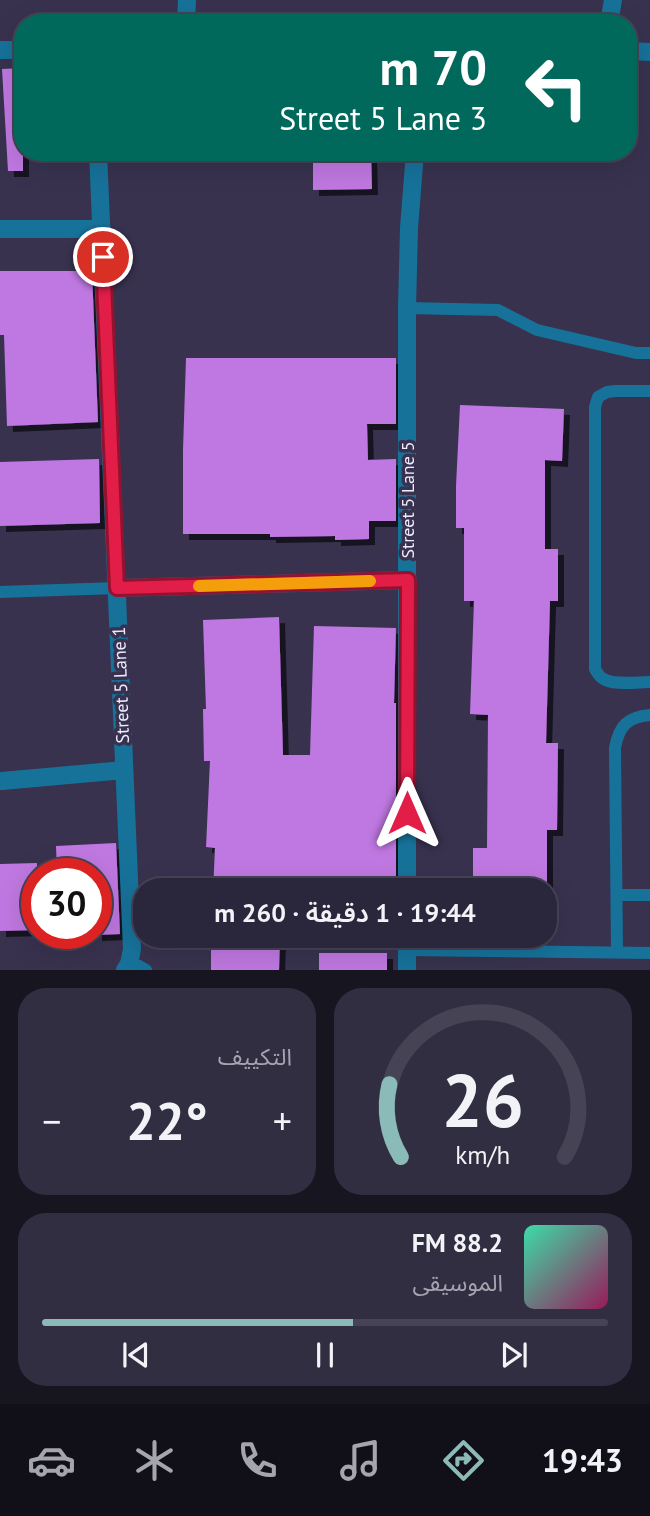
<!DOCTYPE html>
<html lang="ar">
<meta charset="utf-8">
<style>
body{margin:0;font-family:"PT Sans","Noto Sans Arabic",sans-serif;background:#322e42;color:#f1f3f6;direction:rtl;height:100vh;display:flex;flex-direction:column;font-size:26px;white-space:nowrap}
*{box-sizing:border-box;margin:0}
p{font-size:23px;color:#a5a5af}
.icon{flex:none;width:38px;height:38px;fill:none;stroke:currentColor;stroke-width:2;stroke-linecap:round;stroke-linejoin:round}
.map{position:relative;height:970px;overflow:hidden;direction:ltr}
.sheet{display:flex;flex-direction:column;gap:18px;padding:18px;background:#171520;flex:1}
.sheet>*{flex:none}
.hud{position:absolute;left:14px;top:14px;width:623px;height:147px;border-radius:28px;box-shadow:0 7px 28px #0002,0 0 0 2px #464355;direction:rtl;background:#00695c;color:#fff;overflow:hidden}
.speed{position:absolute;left:21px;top:858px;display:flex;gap:14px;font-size:35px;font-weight:700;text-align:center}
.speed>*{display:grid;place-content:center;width:91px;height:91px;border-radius:50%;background:#2a263b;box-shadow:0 7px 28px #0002,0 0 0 2px #464355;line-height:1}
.speed .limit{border:10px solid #d22;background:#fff;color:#111}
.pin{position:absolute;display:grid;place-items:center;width:60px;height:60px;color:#fff;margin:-30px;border:4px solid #fff;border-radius:50%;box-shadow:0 2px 7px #0007}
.me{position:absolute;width:77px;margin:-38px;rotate:0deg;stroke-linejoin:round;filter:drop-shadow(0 0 5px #0008)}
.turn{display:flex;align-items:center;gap:24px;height:147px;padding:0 35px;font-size:32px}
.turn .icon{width:91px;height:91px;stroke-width:2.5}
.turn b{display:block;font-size:49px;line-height:60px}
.big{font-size:52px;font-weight:600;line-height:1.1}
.sheet .tile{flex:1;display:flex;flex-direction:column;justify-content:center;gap:10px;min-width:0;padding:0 24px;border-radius:28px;background:#322e42}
.sheet .dial{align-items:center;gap:0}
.dial svg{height:182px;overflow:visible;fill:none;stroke:#464355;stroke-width:7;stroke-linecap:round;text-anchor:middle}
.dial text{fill:#f1f3f6;stroke:none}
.song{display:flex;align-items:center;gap:21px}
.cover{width:84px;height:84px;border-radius:10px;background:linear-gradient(135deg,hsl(160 70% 55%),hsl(330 70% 35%))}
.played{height:7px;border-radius:4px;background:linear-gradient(90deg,#8bbbb9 55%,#464355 55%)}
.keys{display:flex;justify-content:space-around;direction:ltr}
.heat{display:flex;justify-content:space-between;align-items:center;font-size:38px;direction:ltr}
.sheet .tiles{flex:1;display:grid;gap:18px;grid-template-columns:1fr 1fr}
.tile:last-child{grid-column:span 2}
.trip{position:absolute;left:133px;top:878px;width:424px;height:70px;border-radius:28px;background:#2a263b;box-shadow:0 7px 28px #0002,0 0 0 2px #464355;font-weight:600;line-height:70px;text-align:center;direction:rtl}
.dock{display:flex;height:112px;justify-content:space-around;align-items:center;background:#110f18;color:#a5a5af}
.dock .icon{width:49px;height:49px}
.dock .selected{color:#8bbbb9}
.dock b{font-size:32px;color:#f1f3f6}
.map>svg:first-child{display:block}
</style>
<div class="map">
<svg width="650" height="970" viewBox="0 0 650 970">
<defs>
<filter id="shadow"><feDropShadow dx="6" dy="6" stdDeviation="0" flood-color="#0009"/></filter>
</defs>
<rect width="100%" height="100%" fill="#38324f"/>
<path fill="#bf78e1" filter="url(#shadow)" d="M23,68V171H8L2,69Z
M313,152H371L372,189L313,190Z
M0,271H92L98,422L7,426L4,335H0Z
M186,358H396V424H367L368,460L396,459V521H369V539L335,540V536L270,537V534H183V450Z
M460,405L564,409L562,461L545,460V549H558V601H550L546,743H558L557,830H547V891H473V848H487L488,715L470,714L474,601H464V528H456V486Z
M99,459L100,523L0,526V462Z
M279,617L283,755H310L314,626L396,628L394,703H396V891H213L215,848L206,847L210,761H204L203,709H206L203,620Z
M116,843L120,934L96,935V873H57L56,846Z
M37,863V930L0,931V864Z
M211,936H280L279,970H211Z
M319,953H387V970H319Z"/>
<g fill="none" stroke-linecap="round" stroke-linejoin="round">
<path stroke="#17729a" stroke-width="12" d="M407,308L498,310L537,330L636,353H650
M650,391H616L607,392L598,397L595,407V669C596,671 600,677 602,678C612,686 638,682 650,682
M0,592L117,588
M617,895H650
M407,950L650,953
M617,952L615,748C619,725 628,717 650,715
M129,964L139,966L146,970"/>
<path stroke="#17729a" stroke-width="18" d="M186,23L187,0
M609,23L613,0
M0,50H23
M628,51L650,52
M98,152L132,949L129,964L125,970
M0,229H102
M117,588L408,580
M2,781L124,770
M407,891V308L409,228L415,152
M407,970V936"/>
</g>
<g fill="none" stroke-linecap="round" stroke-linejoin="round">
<defs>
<path id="route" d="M103,257L117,588L408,580L407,813"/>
</defs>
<use href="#route" stroke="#92132f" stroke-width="18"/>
<use href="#route" stroke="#e11d48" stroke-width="12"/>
<path stroke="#f59e0b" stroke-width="12" d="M199,586L370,581"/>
</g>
<g text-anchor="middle" stroke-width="7" stroke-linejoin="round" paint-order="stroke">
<g font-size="18" fill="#efebfe" stroke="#38324f">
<text transform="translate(408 500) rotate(-90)" y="6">Street 5 Lane 5</text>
<text transform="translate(121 685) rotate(-92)" y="6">Street 5 Lane 1</text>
</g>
</g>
</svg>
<div class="speed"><div class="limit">30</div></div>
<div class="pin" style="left:103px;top:257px;background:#d93025"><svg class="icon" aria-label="arrive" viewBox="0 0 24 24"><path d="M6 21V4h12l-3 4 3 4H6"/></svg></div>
<svg class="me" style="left:407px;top:813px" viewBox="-20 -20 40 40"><path d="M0-17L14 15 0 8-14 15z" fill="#e11d48" stroke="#fff" stroke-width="4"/></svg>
<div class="trip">19:44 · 1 دقيقة · 260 m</div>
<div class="hud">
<div class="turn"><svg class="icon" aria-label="left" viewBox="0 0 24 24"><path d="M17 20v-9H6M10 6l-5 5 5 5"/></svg><div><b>70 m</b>Street 5 Lane 3</div></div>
</div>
</div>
<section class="sheet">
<div class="tiles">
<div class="tile dial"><svg viewBox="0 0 100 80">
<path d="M14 69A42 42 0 1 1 86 69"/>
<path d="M14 69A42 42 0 0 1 9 37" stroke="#8bbbb9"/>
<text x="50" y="56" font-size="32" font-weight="700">26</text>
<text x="50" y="72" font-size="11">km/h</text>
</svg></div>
<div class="tile"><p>التكييف</p>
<div class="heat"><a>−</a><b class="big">22°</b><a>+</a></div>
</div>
<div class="tile">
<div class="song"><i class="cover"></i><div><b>88.2 FM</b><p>الموسيقى</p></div></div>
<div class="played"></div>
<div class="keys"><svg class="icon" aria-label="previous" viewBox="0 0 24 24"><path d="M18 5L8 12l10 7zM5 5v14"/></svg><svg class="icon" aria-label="pause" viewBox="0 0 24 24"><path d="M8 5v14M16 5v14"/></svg><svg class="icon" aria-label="next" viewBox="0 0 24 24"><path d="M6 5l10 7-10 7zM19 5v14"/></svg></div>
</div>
</div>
</section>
<nav class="dock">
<b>19:43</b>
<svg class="icon selected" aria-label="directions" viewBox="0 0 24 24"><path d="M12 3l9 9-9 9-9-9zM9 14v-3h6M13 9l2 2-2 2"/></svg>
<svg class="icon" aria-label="music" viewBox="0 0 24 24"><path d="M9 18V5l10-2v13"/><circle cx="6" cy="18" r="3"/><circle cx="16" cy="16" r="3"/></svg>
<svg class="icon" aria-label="phone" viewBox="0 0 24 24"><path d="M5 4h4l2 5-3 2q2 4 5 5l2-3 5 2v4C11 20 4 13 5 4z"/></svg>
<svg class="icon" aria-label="climate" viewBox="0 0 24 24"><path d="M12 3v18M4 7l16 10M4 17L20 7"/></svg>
<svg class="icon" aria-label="car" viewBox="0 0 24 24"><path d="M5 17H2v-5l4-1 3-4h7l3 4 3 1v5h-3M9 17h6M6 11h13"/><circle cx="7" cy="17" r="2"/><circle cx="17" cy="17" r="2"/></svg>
</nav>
